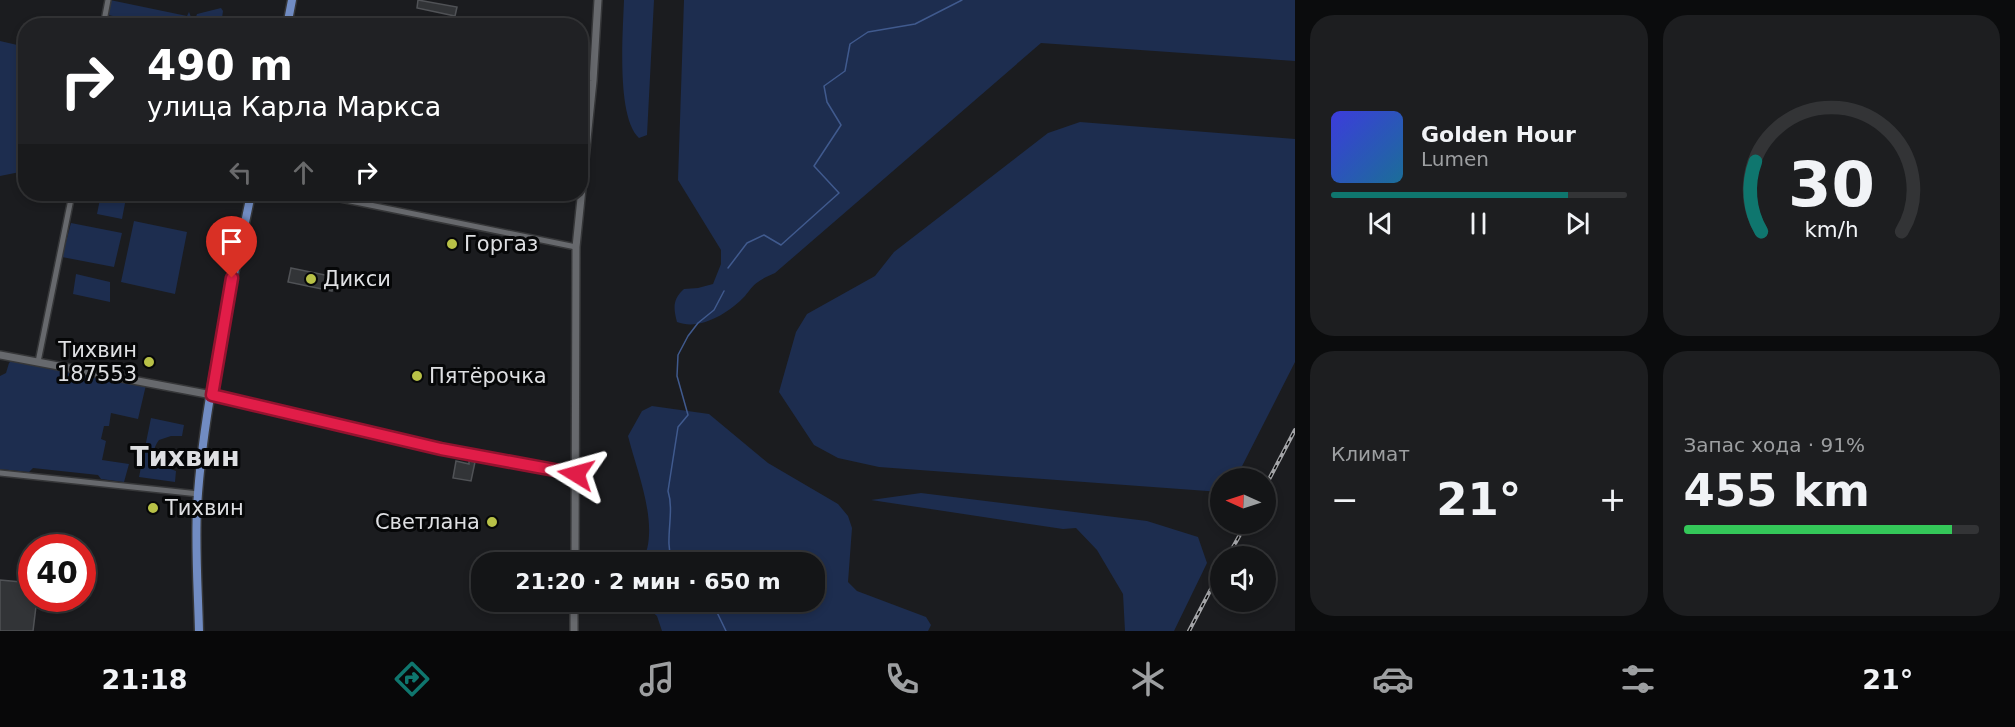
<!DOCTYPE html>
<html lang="ru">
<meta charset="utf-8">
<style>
body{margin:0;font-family:"DejaVu Sans",sans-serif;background:#1d1e20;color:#f1f3f6;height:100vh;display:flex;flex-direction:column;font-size:22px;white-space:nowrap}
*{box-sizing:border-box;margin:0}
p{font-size:20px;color:#9d9fa1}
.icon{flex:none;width:33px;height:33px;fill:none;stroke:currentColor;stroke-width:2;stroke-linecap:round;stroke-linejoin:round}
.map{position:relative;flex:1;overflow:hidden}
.panel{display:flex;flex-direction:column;gap:15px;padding:15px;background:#0b0c0d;width:720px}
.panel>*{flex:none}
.guide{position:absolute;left:18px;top:18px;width:570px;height:183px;border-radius:24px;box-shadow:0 3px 9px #0003,0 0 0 2px #333436;background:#202124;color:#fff;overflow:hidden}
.needle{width:39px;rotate:273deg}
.controls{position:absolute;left:1210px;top:468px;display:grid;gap:12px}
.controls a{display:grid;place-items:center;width:66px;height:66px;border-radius:50%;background:#141517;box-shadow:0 3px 9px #0003,0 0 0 2px #333436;font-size:30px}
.speed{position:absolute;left:18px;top:534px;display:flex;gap:12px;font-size:30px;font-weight:700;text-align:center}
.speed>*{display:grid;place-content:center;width:78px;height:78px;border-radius:50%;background:#141517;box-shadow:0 3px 9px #0003,0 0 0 2px #333436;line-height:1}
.speed .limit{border:9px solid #d22;background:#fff;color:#111}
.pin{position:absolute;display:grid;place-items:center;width:51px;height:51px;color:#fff;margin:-62px -26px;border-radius:50% 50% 50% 0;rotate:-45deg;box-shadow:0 0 6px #0007}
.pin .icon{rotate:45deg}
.me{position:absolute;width:66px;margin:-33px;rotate:278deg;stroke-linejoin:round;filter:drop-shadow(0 0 4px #0008)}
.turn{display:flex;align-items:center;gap:21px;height:126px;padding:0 30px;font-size:27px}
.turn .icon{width:78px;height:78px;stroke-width:2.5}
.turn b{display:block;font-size:42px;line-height:51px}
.lanes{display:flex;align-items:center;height:57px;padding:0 30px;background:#0003;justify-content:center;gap:30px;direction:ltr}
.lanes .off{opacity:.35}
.big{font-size:45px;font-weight:600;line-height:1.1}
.panel .widget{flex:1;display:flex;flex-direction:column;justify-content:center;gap:9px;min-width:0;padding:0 21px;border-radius:24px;background:#1d1e20}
.panel .dial{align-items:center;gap:0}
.dial svg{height:156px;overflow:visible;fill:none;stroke:#333436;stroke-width:7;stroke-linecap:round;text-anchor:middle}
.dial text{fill:#f1f3f6;stroke:none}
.song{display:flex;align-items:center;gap:18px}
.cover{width:72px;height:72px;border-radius:9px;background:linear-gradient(135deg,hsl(240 70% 55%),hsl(200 70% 35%))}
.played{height:6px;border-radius:3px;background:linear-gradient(90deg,#0f766e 80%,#333436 80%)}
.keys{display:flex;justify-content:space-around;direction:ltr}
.heat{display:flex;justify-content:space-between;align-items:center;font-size:33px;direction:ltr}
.charge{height:9px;border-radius:4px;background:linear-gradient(90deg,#34c759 91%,#333436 0)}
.panel .tiles{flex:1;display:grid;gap:15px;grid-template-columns:repeat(2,1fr)}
.trip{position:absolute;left:471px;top:552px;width:354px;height:60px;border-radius:24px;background:#141517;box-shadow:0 3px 9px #0003,0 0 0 2px #333436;font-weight:600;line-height:60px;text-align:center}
.menu{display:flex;height:96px;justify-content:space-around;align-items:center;background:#080809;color:#9d9fa1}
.menu .icon{width:42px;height:42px}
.menu .selected{color:#0f766e}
.menu b{font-size:27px;color:#f1f3f6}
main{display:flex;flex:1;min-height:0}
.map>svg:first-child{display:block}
</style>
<main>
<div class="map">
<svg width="1295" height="631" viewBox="0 0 1295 631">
<rect width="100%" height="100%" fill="#1b1c1f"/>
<path fill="#1d2d4f" d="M110,0L187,16L189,12L191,17L189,25L160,26L108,15Z
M624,0H654L647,135L639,138C616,117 623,31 624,0Z
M684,0H1295V61L1041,43L775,273C769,276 763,278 758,282C753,285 749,291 745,296C729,313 700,331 677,322C673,307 673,299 684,289L698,288L713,284L721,264V250L678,180Z
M221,8L223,11L221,25H193L197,14Z
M0,41L26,47L25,171L0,176Z
M1080,122L1295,139V362L1236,478H1221V492L879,467L838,458L814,445L779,392L796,332L807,314L875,276L894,252L1048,133Z
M101,194L126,198L122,219L97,214Z
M134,221L187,232L175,294L121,282Z
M71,223L122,233L114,267L62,257Z
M76,274L110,282V302L73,294Z
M12,360L146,385L138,419L111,413L109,426H104L101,439L106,441L102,460L129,464L124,482L101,479L98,475L33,468L29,472L0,469V376L6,373L9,363Z
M652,406L709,414L768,463L838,504L848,516L852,528L848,582L857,591L926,617L931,625L928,631H662L657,616L640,602H814V562H642C661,528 637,472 628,436L642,411Z
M151,418L184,425L182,436H171L159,440C146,457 162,466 176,471L175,482L139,477Z
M921,493L1147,521L1198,537L1207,563L1174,631H1125L1123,594L1097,550L1076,528L1063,529L871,500Z"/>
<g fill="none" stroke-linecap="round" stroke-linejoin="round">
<path stroke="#405a8e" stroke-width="1.5" d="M728,268L747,243L764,235L781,245L839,193L814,166L841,125L827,102L824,86L845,71L850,44L868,32L915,24L962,0
M672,562C664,539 675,513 668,491L678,427L688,415L677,376L678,355L688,336L698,323L714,310L724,291
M712,602L726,631"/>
</g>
<path fill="#323437" stroke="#505256" stroke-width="1.5" d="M418,0L457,7L455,16L417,8Z
M291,268L335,277L332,291L288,282Z
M456,461L469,464V461L475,462L471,481L453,478Z
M0,580L32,583V598H37L33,631H0Z"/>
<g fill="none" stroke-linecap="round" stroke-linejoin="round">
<defs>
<path id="minor" d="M103,26L108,0
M316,194L576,247
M38,362L72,194
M0,473L199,494"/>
<path id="tertiary" d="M0,355L212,395L429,446L576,474
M575,562L576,247L593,81L598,0
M574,631V602"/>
<path id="primary" d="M287,26L292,0
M199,631C198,590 195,549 197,508C203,404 230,296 251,194"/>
</defs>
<use href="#minor" stroke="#363739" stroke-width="8"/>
<use href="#tertiary" stroke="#363739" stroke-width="10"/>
<use href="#primary" stroke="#363739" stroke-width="11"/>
<use href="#minor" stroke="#67696d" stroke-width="5"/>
<use href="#tertiary" stroke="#67696d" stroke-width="7"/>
<use href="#primary" stroke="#718cc3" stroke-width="8"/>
<defs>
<path id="rail" d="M1266,485L1295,430
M1228,556L1246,524
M1189,631L1221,570"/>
</defs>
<use href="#rail" stroke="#a4a5a8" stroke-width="4"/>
<use href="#rail" stroke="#060708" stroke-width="1.5" stroke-dasharray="4.5" stroke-linecap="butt"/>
</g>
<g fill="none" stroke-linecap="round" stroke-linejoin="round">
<defs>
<path id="route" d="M232,278L212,395L441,449L576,474"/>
</defs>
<use href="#route" stroke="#92132f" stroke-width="15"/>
<use href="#route" stroke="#e11d48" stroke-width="10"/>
</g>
<g fill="#b8c147" stroke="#060708" stroke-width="2">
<circle cx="452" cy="244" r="6"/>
<circle cx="311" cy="279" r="6"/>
<circle cx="149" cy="362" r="6"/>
<circle cx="417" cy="376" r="6"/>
<circle cx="153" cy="508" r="6"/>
<circle cx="492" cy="522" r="6"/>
</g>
<g text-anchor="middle" stroke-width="6" stroke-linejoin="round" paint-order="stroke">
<g font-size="21" fill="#dedfe2" stroke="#060708" text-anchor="start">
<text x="464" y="251">Горгаз</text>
<text x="323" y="286">Дикси</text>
<text x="137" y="357" text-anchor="end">Тихвин<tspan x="137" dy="24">187553</tspan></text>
<text x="429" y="383">Пятёрочка</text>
<text x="165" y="515">Тихвин</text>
<text x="480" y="529" text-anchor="end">Светлана</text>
</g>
<g font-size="27" font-weight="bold" fill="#dedfe2" stroke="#060708">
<text x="185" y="466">Тихвин</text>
</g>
</g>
</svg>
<div class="controls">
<a><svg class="needle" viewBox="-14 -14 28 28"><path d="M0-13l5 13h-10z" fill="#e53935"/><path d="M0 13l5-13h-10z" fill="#9d9fa1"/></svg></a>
<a><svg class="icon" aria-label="sound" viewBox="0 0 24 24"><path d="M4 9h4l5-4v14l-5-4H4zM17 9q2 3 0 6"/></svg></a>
</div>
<div class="speed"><div class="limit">40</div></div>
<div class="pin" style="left:232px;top:278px;background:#d93025"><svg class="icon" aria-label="arrive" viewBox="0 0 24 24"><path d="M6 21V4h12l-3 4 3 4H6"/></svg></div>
<svg class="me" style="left:576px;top:474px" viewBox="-20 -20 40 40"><path d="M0-17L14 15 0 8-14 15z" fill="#e11d48" stroke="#fff" stroke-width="4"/></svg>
<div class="trip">21:20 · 2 мин · 650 m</div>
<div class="guide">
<div class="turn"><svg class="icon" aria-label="right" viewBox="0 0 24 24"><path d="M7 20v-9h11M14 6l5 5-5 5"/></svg><div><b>490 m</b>улица Карла Маркса</div></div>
<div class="lanes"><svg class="icon off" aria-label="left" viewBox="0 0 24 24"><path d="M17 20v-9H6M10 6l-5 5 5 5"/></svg><svg class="icon off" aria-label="ahead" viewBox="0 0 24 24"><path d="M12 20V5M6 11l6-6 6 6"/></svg><svg class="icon" aria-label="right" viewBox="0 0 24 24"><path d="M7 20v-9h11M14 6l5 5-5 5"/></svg></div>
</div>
</div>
<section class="panel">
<div class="tiles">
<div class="widget">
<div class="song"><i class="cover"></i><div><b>Golden Hour</b><p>Lumen</p></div></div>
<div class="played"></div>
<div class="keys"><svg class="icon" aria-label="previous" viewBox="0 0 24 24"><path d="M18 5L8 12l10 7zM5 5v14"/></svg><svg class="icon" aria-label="pause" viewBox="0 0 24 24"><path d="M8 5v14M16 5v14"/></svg><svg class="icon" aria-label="next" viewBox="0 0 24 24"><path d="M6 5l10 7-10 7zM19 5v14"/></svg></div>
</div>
<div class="widget dial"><svg viewBox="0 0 100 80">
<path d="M14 69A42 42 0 1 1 86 69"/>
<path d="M14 69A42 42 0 0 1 11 33" stroke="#0f766e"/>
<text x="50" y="56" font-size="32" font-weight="700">30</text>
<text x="50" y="72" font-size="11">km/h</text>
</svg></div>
<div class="widget"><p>Климат</p>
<div class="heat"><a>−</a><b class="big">21°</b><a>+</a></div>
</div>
<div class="widget"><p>Запас хода · 91%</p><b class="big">455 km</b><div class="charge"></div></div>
</div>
</section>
</main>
<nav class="menu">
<b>21:18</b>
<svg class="icon selected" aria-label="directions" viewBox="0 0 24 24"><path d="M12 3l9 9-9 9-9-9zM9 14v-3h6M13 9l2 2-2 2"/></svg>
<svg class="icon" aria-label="music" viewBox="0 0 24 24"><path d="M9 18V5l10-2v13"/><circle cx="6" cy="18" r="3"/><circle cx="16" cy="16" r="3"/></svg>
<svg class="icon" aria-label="phone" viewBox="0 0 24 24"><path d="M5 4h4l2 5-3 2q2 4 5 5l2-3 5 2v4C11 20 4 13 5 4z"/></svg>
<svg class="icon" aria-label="climate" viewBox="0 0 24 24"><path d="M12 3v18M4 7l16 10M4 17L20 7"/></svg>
<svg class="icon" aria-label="car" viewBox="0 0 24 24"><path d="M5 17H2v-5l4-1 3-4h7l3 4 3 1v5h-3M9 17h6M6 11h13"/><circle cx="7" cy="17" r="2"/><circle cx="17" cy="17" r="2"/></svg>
<svg class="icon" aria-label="filters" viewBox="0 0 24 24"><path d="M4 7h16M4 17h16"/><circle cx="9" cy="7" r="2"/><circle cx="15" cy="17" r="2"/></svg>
<b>21°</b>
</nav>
